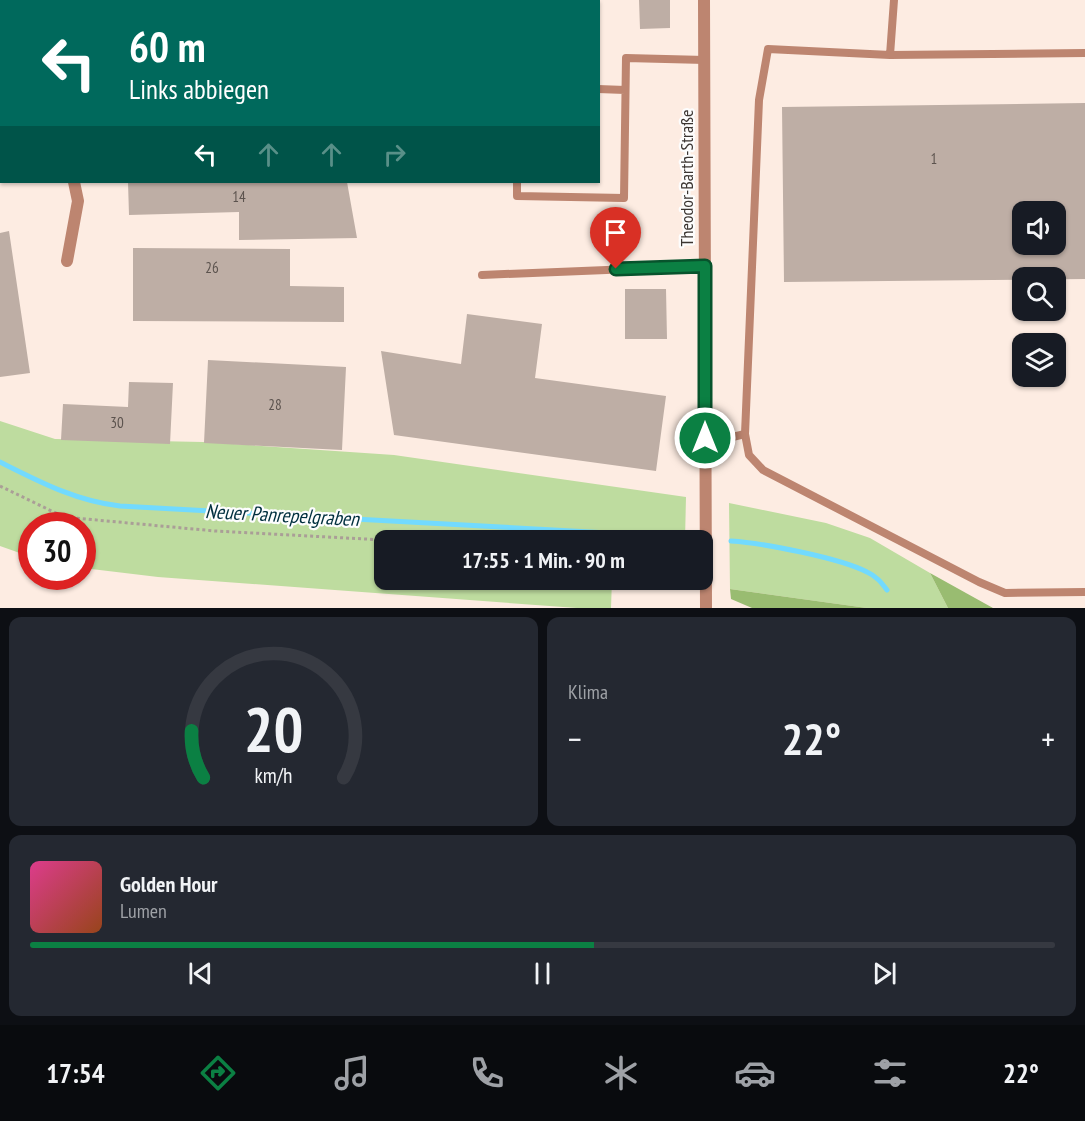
<!DOCTYPE html>
<html lang="de">
<meta charset="utf-8">
<style>
body{margin:0;font-family:"PT Sans Narrow",sans-serif;background:#242831;color:#f1f3f6;height:100vh;display:flex;flex-direction:column;font-size:22px;white-space:nowrap}
*{box-sizing:border-box;margin:0}
p{font-size:20px;color:#9ea1a6}
.icon{flex:none;width:33px;height:33px;fill:none;stroke:currentColor;stroke-width:2;stroke-linecap:round;stroke-linejoin:round}
.map{position:relative;height:608px;overflow:hidden}
.details{display:flex;flex-direction:column;gap:9px;padding:9px;background:#0d0f14;flex:1}
.details>*{flex:none}
.guide{position:absolute;left:0px;top:0px;width:600px;height:183px;box-shadow:0 2px 4px #0004;background:#00695c;color:#fff;overflow:hidden}
.controls{position:absolute;left:1012px;top:201px;display:grid;gap:12px}
.controls a{display:grid;place-items:center;width:54px;height:54px;border-radius:12px;background:#171b24;box-shadow:0 2px 4px #0004;font-size:30px}
.speed{position:absolute;left:18px;top:512px;display:flex;gap:12px;font-size:30px;font-weight:700;text-align:center}
.speed>*{display:grid;place-content:center;width:78px;height:78px;border-radius:50%;background:#171b24;box-shadow:0 2px 4px #0004;line-height:1}
.speed .limit{border:9px solid #d22;background:#fff;color:#111}
.pin{position:absolute;display:grid;place-items:center;width:51px;height:51px;color:#fff;margin:-62px -26px;border-radius:50% 50% 50% 0;rotate:-45deg;box-shadow:0 0 6px #0007}
.pin .icon{rotate:45deg}
.me{position:absolute;width:66px;margin:-33px;rotate:0deg;stroke-linejoin:round;filter:drop-shadow(0 0 4px #0008)}
.turn{display:flex;align-items:center;gap:21px;height:126px;padding:0 30px;font-size:27px}
.turn .icon{width:78px;height:78px;stroke-width:2.5}
.turn b{display:block;font-size:42px;line-height:51px}
.lanes{display:flex;align-items:center;height:57px;padding:0 30px;background:#0003;justify-content:center;gap:30px;direction:ltr}
.lanes .off{opacity:.35}
.big{font-size:45px;font-weight:700;line-height:1.1}
.details .card{flex:1;display:flex;flex-direction:column;justify-content:center;gap:9px;min-width:0;padding:0 21px;border-radius:12px;background:#242831}
.details .dial{align-items:center;gap:0}
.dial svg{height:156px;overflow:visible;fill:none;stroke:#363941;stroke-width:7;stroke-linecap:round;text-anchor:middle}
.dial text{fill:#f1f3f6;stroke:none}
.song{display:flex;align-items:center;gap:18px}
.cover{width:72px;height:72px;border-radius:9px;background:linear-gradient(135deg,hsl(330 70% 55%),hsl(20 70% 35%))}
.played{height:6px;border-radius:3px;background:linear-gradient(90deg,#0b8043 55%,#363941 55%)}
.keys{display:flex;justify-content:space-around;direction:ltr}
.heat{display:flex;justify-content:space-between;align-items:center;font-size:33px;direction:ltr}
.details .tiles{flex:1;display:grid;gap:9px;grid-template-columns:1fr 1fr}
.card:last-child{grid-column:span 2}
.trip{position:absolute;left:374px;top:530px;width:339px;height:60px;border-radius:12px;background:#171b24;box-shadow:0 2px 4px #0004;font-weight:700;line-height:60px;text-align:center}
.dock{display:flex;height:96px;justify-content:space-around;align-items:center;background:#090b0e;color:#9ea1a6}
.dock .icon{width:42px;height:42px}
.dock .on{color:#0b8043}
.dock b{font-size:27px;color:#f1f3f6}
.map>svg:first-child{display:block}
</style>
<div class="map">
<svg width="1085" height="608" viewBox="0 0 1085 608">
<rect width="100%" height="100%" fill="#fdece2"/>
<path fill="#bedc9f" d="M0,421L55,439L203,442L394,455L686,497L685,540H384V579H612L611,608H577L158,577L83,568L82,525H32L31,557L0,546Z
M729,503L826,523L870,538L930,573L948,608H867L730,589Z"/>
<path fill="#99bc71" d="M930,573L993,608H948Z
M730,589L867,608H752L731,599Z"/>
<g fill="none" stroke-linecap="round" stroke-linejoin="round">
<path stroke="#72dafe" stroke-width="5" d="M0,462C40,482 76,501 120,506L681,537
M731,541C763,543 840,558 867,572C876,576 881,582 887,590"/>
</g>
<path fill="#beaea5" fill-rule="evenodd" d="M639,0H670V28L640,29Z
M1085,103V279L784,282L782,107ZM1023,212H1056V244H1023Z
M128,182H347L357,238L239,240V212L129,215Z
M9,231L30,373L0,377V233Z
M133,248L290,249V286L344,287V322L133,321Z
M625,289H666L667,339H625Z
M467,314L542,324L535,378L666,396L656,471L394,435L381,351L461,364Z
M208,360L346,367L342,450L204,443Z
M129,382L173,383L170,444L61,440L63,404L128,407Z"/>
<g fill="none" stroke-linecap="round" stroke-linejoin="round">
<path stroke="#aa9e97" stroke-width="3" stroke-dasharray="3 3" stroke-linecap="butt" d="M0,486L64,517L215,531L384,540"/>
<path stroke="#bd8570" stroke-width="8" d="M894,0L890,55L1085,53
M598,89L625,90
M517,182V196L624,198L626,58L705,60
M482,275L705,266
M745,434L749,455L763,470L979,582L1005,593L1085,592
M705,438L724,439L745,434L759,100L768,49L890,55"/>
<path stroke="#bd8570" stroke-width="12" d="M41,0V2
M704,0L706,608
M67,261L78,201L74,182"/>
</g>
<g fill="none" stroke-linecap="round" stroke-linejoin="round">
<defs>
<path id="route" d="M616,269L705,266V438"/>
</defs>
<use href="#route" stroke="#07532c" stroke-width="15"/>
<use href="#route" stroke="#0b8043" stroke-width="10"/>
</g>
<g text-anchor="middle" stroke-width="4.5" stroke-linejoin="round" paint-order="stroke">
<g font-size="15" fill="#5c534e">
<text x="934" y="164">1</text>
<text x="239" y="202">14</text>
<text x="212" y="273">26</text>
<text x="275" y="410">28</text>
<text x="117" y="428">30</text>
</g>
<g font-size="18" fill="#3b3531" stroke="#fdfdfd">
<text transform="translate(687 178) rotate(-90)" y="6">Theodor-Barth-Straße</text>
</g>
<g font-size="20" font-style="italic" fill="#002f3e" stroke="#fdfdfd">
<text transform="translate(282 515) rotate(3)" y="7">Neuer Panrepelgraben</text>
</g>
</g>
</svg>
<div class="controls">
<a><svg class="icon" aria-label="sound" viewBox="0 0 24 24"><path d="M4 9h4l5-4v14l-5-4H4zM17 9q2 3 0 6"/></svg></a>
<a><svg class="icon" aria-label="search" viewBox="0 0 24 24"><circle cx="10" cy="10" r="6"/><path d="M15 15l6 6"/></svg></a>
<a><svg class="icon" aria-label="layers" viewBox="0 0 24 24"><path d="M12 4l9 5-9 5-9-5zM3 14l9 5 9-5"/></svg></a>
</div>
<div class="speed"><div class="limit">30</div></div>
<div class="pin" style="left:616px;top:269px;background:#d93025"><svg class="icon" aria-label="arrive" viewBox="0 0 24 24"><path d="M6 21V4h12l-3 4 3 4H6"/></svg></div>
<svg class="me" style="left:705px;top:438px" viewBox="-20 -20 40 40"><circle r="17" fill="#0b8043" stroke="#fff" stroke-width="3"/><path d="M0-11L8 9 0 5-8 9z" fill="#fff"/></svg>
<div class="trip">17:55 · 1 Min. · 90 m</div>
<div class="guide">
<div class="turn"><svg class="icon" aria-label="left" viewBox="0 0 24 24"><path d="M17 20v-9H6M10 6l-5 5 5 5"/></svg><div><b>60 m</b>Links abbiegen</div></div>
<div class="lanes"><svg class="icon" aria-label="left" viewBox="0 0 24 24"><path d="M17 20v-9H6M10 6l-5 5 5 5"/></svg><svg class="icon off" aria-label="ahead" viewBox="0 0 24 24"><path d="M12 20V5M6 11l6-6 6 6"/></svg><svg class="icon off" aria-label="ahead" viewBox="0 0 24 24"><path d="M12 20V5M6 11l6-6 6 6"/></svg><svg class="icon off" aria-label="right" viewBox="0 0 24 24"><path d="M7 20v-9h11M14 6l5 5-5 5"/></svg></div>
</div>
</div>
<section class="details">
<div class="tiles">
<div class="card dial"><svg viewBox="0 0 100 80">
<path d="M14 69A42 42 0 1 1 86 69"/>
<path d="M14 69A42 42 0 0 1 8 45" stroke="#0b8043"/>
<text x="50" y="56" font-size="32" font-weight="700">20</text>
<text x="50" y="72" font-size="11">km/h</text>
</svg></div>
<div class="card"><p>Klima</p>
<div class="heat"><a>−</a><b class="big">22°</b><a>+</a></div>
</div>
<div class="card">
<div class="song"><i class="cover"></i><div><b>Golden Hour</b><p>Lumen</p></div></div>
<div class="played"></div>
<div class="keys"><svg class="icon" aria-label="previous" viewBox="0 0 24 24"><path d="M18 5L8 12l10 7zM5 5v14"/></svg><svg class="icon" aria-label="pause" viewBox="0 0 24 24"><path d="M8 5v14M16 5v14"/></svg><svg class="icon" aria-label="next" viewBox="0 0 24 24"><path d="M6 5l10 7-10 7zM19 5v14"/></svg></div>
</div>
</div>
</section>
<nav class="dock">
<b>17:54</b>
<svg class="icon on" aria-label="directions" viewBox="0 0 24 24"><path d="M12 3l9 9-9 9-9-9zM9 14v-3h6M13 9l2 2-2 2"/></svg>
<svg class="icon" aria-label="music" viewBox="0 0 24 24"><path d="M9 18V5l10-2v13"/><circle cx="6" cy="18" r="3"/><circle cx="16" cy="16" r="3"/></svg>
<svg class="icon" aria-label="phone" viewBox="0 0 24 24"><path d="M5 4h4l2 5-3 2q2 4 5 5l2-3 5 2v4C11 20 4 13 5 4z"/></svg>
<svg class="icon" aria-label="climate" viewBox="0 0 24 24"><path d="M12 3v18M4 7l16 10M4 17L20 7"/></svg>
<svg class="icon" aria-label="car" viewBox="0 0 24 24"><path d="M5 17H2v-5l4-1 3-4h7l3 4 3 1v5h-3M9 17h6M6 11h13"/><circle cx="7" cy="17" r="2"/><circle cx="17" cy="17" r="2"/></svg>
<svg class="icon" aria-label="filters" viewBox="0 0 24 24"><path d="M4 7h16M4 17h16"/><circle cx="9" cy="7" r="2"/><circle cx="15" cy="17" r="2"/></svg>
<b>22°</b>
</nav>
